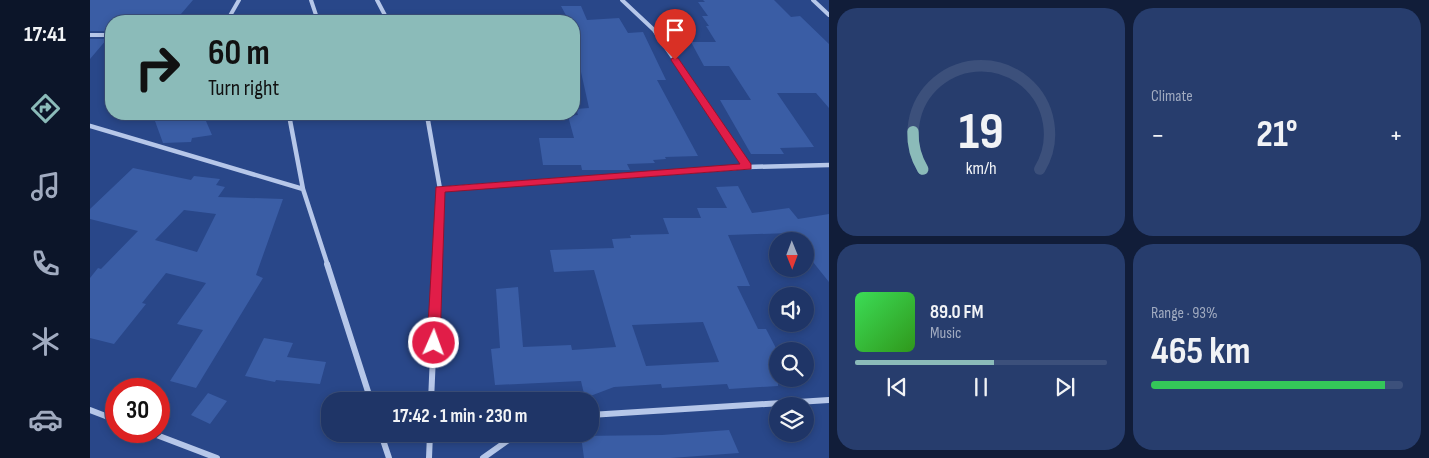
<!DOCTYPE html>
<meta charset="utf-8">
<style>
body{margin:0;font-family:"Sofia Sans Condensed",sans-serif;background:#273d6d;color:#f1f3f6;height:100vh;display:flex;flex-direction:column;font-size:19px;white-space:nowrap}
*{box-sizing:border-box;margin:0}
p{font-size:16px;color:#a1abc0}
.icon{flex:none;width:28px;height:28px;fill:none;stroke:currentColor;stroke-width:2;stroke-linecap:round;stroke-linejoin:round}
.map{position:relative;flex:1;overflow:hidden}
.drawer{display:flex;flex-direction:column;gap:8px;padding:8px;background:#111d39;width:600px}
.drawer>*{flex:none}
.hud{position:absolute;left:15px;top:15px;width:475px;height:105px;border-radius:20px;box-shadow:0 2px 8px #0003,0 0 0 1px #3c507b;background:#8bbbb9;color:#111;overflow:hidden}
.needle{width:32px;rotate:179deg}
.controls{position:absolute;left:679px;top:232px;display:grid;gap:10px}
.controls a{display:grid;place-items:center;width:45px;height:45px;border-radius:50%;background:#1f3567;box-shadow:0 2px 8px #0003,0 0 0 1px #3c507b;font-size:25px}
.speed{position:absolute;left:15px;top:378px;display:flex;gap:10px;font-size:25px;font-weight:700;text-align:center}
.speed>*{display:grid;place-content:center;width:65px;height:65px;border-radius:50%;background:#1f3567;box-shadow:0 2px 8px #0003,0 0 0 1px #3c507b;line-height:1}
.speed .limit{border:8px solid #d22;background:#fff;color:#111}
.pin{position:absolute;display:grid;place-items:center;width:42px;height:42px;color:#fff;margin:-51px -21px;border-radius:50% 50% 50% 0;rotate:-45deg;box-shadow:0 0 5px #0007}
.pin .icon{rotate:45deg}
.me{position:absolute;width:55px;margin:-28px;rotate:2deg;stroke-linejoin:round;filter:drop-shadow(0 0 4px #0008)}
.turn{display:flex;align-items:center;gap:18px;height:105px;padding:0 20px;font-size:22px}
.turn .icon{width:65px;height:65px;stroke-width:2.5}
.turn b{display:block;font-size:35px;line-height:42px}
.big{font-size:38px;font-weight:700;line-height:1.1}
.drawer .tile{flex:1;display:flex;flex-direction:column;justify-content:center;gap:8px;min-width:0;padding:0 18px;border-radius:20px;background:#273d6d}
.drawer .dial{align-items:center;gap:0}
.dial svg{height:130px;overflow:visible;fill:none;stroke:#3c507b;stroke-width:7;stroke-linecap:round;text-anchor:middle}
.dial text{fill:#f1f3f6;stroke:none}
.song{display:flex;align-items:center;gap:15px}
.cover{width:60px;height:60px;border-radius:8px;background:linear-gradient(135deg,hsl(130 70% 55%),hsl(110 70% 35%))}
.played{height:5px;border-radius:2px;background:linear-gradient(90deg,#8bbbb9 55%,#3c507b 55%)}
.keys{display:flex;justify-content:space-around;direction:ltr}
.heat{display:flex;justify-content:space-between;align-items:center;font-size:28px;direction:ltr}
.charge{height:8px;border-radius:4px;background:linear-gradient(90deg,#34c759 93%,#3c507b 0)}
.drawer .tiles{flex:1;display:grid;gap:8px;grid-template-columns:repeat(2,1fr)}
.trip{position:absolute;left:231px;top:392px;width:278px;height:50px;border-radius:20px;background:#1f3567;box-shadow:0 2px 8px #0003,0 0 0 1px #3c507b;font-weight:700;line-height:50px;text-align:center}
main{display:flex;flex:1;min-height:0}
.menu{display:flex;flex-direction:column;width:90px;justify-content:space-around;align-items:center;background:#0c1529;color:#a1abc0}
.menu .icon{width:35px;height:35px}
.menu .selected{color:#8bbbb9}
.menu b{font-size:22px;color:#f1f3f6}
.map>svg:first-child{display:block}
</style>
<main>
<nav class="menu">
<b>17:41</b>
<svg class="icon selected" aria-label="directions" viewBox="0 0 24 24"><path d="M12 3l9 9-9 9-9-9zM9 14v-3h6M13 9l2 2-2 2"/></svg>
<svg class="icon" aria-label="music" viewBox="0 0 24 24"><path d="M9 18V5l10-2v13"/><circle cx="6" cy="18" r="3"/><circle cx="16" cy="16" r="3"/></svg>
<svg class="icon" aria-label="phone" viewBox="0 0 24 24"><path d="M5 4h4l2 5-3 2q2 4 5 5l2-3 5 2v4C11 20 4 13 5 4z"/></svg>
<svg class="icon" aria-label="climate" viewBox="0 0 24 24"><path d="M12 3v18M4 7l16 10M4 17L20 7"/></svg>
<svg class="icon" aria-label="car" viewBox="0 0 24 24"><path d="M5 17H2v-5l4-1 3-4h7l3 4 3 1v5h-3M9 17h6M6 11h13"/><circle cx="7" cy="17" r="2"/><circle cx="17" cy="17" r="2"/></svg>
</nav>
<div class="map">
<svg width="739" height="458" viewBox="0 0 739 458">
<rect width="100%" height="100%" fill="#294789"/>
<path fill="#3a5da5" fill-rule="evenodd" d="M0,0H103L85,21H21V31H0Z
M613,0H684L701,17L710,16L739,44V108L726,93H687L724,147L690,148L694,154H661L630,100H661L639,66H614L601,42H626L616,26H619L612,16H618L608,2H615Z
M471,6H491L497,20L529,18L538,33L553,32L576,80H567L608,156L575,157L576,159L563,160L565,163L537,164L540,170H492L491,165H453L449,138H484L478,116L488,115L486,109L499,108L489,63L484,64V21H479Z
M0,39H17L0,59Z
M93,114H113L122,135L102,138L101,142L73,143L65,121Z
M43,168L101,180L104,176L130,179L126,185L135,187L128,197L193,199L166,275L173,278L106,388L80,381L113,330L87,324L116,283L76,273L52,303L56,304L24,344L0,338V278L8,268L11,269L48,231L0,219V209ZM94,210L126,214L107,252L65,240Z
M648,186L662,213L699,208L708,219L739,214V282L715,252V241H706L700,233L638,235L660,286H647L668,329H676L688,352V386L639,389L637,384L572,388L571,384L524,387L495,398L491,381L405,385L401,349L410,348L406,289L428,287L433,347L481,345L482,350L526,347L504,270L464,272L460,250L524,248L522,239L541,238L540,235L579,234L573,218H611L607,208H637L626,187ZM613,322L629,362L556,366L542,325Z
M174,338L203,343L197,357L236,362L230,384L186,380L185,382L155,376Z
M118,393L137,401L120,424L101,415Z
M639,430L649,453L581,458H494L491,436L572,435Z"/>
<g fill="none" stroke-linecap="round" stroke-linejoin="round">
<path stroke="#b6c7e9" stroke-width="4" d="M221,0L228,21
M287,0L298,21
M532,0L564,30L623,116
M723,0L739,15
M137,21L149,0
M0,35H21
M199,114V116
M337,114V116"/>
<path stroke="#b6c7e9" stroke-width="4.5" d="M337,115L350,189L347,266
M622,115L657,167
M0,126L213,189L199,115
M213,189L238,266
M350,189L657,167L739,165"/>
<path stroke="#b6c7e9" stroke-width="6" d="M237,264L281,401
M341,401L347,264
M0,410L26,420
M500,415L739,400
M56,431L127,458
M291,434L299,458
M339,458L340,434
M393,458L427,434"/>
</g>
<path fill="#e11d48" stroke="#92132f" d="M582,58H588L661,164V169L355,192L350,343L348,347L344,349L339,347L337,343L346,187L650,164L581,60Z"/>
</svg>
<div class="controls">
<a><svg class="needle" viewBox="-14 -14 28 28"><path d="M0-13l5 13h-10z" fill="#e53935"/><path d="M0 13l5-13h-10z" fill="#a1abc0"/></svg></a>
<a><svg class="icon" aria-label="sound" viewBox="0 0 24 24"><path d="M4 9h4l5-4v14l-5-4H4zM17 9q2 3 0 6"/></svg></a>
<a><svg class="icon" aria-label="search" viewBox="0 0 24 24"><circle cx="10" cy="10" r="6"/><path d="M15 15l6 6"/></svg></a>
<a><svg class="icon" aria-label="layers" viewBox="0 0 24 24"><path d="M12 4l9 5-9 5-9-5zM3 14l9 5 9-5"/></svg></a>
</div>
<div class="speed"><div class="limit">30</div></div>
<div class="pin" style="left:585px;top:60px;background:#d93025"><svg class="icon" aria-label="arrive" viewBox="0 0 24 24"><path d="M6 21V4h12l-3 4 3 4H6"/></svg></div>
<svg class="me" style="left:344px;top:343px" viewBox="-20 -20 40 40"><circle r="17" fill="#e11d48" stroke="#fff" stroke-width="3"/><path d="M0-11L8 9 0 5-8 9z" fill="#fff"/></svg>
<div class="trip">17:42 · 1 min · 230 m</div>
<div class="hud">
<div class="turn"><svg class="icon" aria-label="right" viewBox="0 0 24 24"><path d="M7 20v-9h11M14 6l5 5-5 5"/></svg><div><b>60 m</b>Turn right</div></div>
</div>
</div>
<section class="drawer">
<div class="tiles">
<div class="tile dial"><svg viewBox="0 0 100 80">
<path d="M14 69A42 42 0 1 1 86 69"/>
<path d="M14 69A42 42 0 0 1 8 46" stroke="#8bbbb9"/>
<text x="50" y="56" font-size="32" font-weight="700">19</text>
<text x="50" y="72" font-size="11">km/h</text>
</svg></div>
<div class="tile"><p>Climate</p>
<div class="heat"><a>−</a><b class="big">21°</b><a>+</a></div>
</div>
<div class="tile">
<div class="song"><i class="cover"></i><div><b>89.0 FM</b><p>Music</p></div></div>
<div class="played"></div>
<div class="keys"><svg class="icon" aria-label="previous" viewBox="0 0 24 24"><path d="M18 5L8 12l10 7zM5 5v14"/></svg><svg class="icon" aria-label="pause" viewBox="0 0 24 24"><path d="M8 5v14M16 5v14"/></svg><svg class="icon" aria-label="next" viewBox="0 0 24 24"><path d="M6 5l10 7-10 7zM19 5v14"/></svg></div>
</div>
<div class="tile"><p>Range · 93%</p><b class="big">465 km</b><div class="charge"></div></div>
</div>
</section>
</main>
